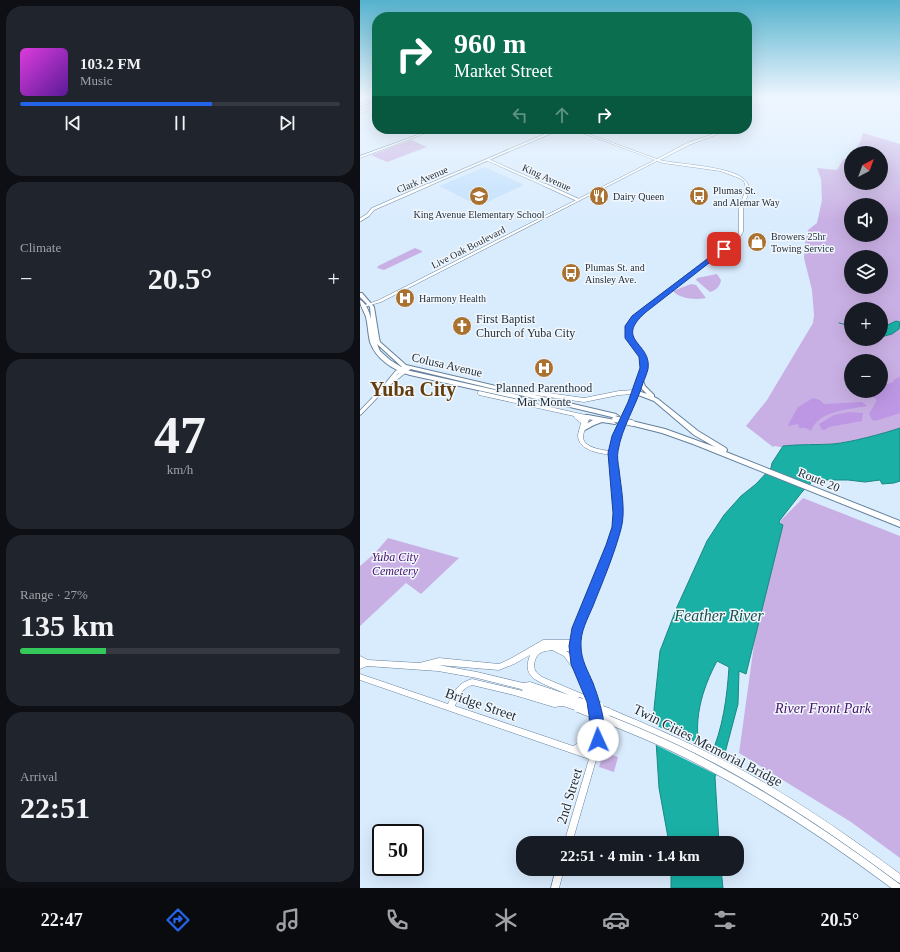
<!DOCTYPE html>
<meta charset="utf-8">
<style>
body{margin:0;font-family:"Times New Roman",serif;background:#20242c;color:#f1f3f6;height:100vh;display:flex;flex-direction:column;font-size:15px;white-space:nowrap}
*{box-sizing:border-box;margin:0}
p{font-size:13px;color:#9ea1a6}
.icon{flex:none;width:22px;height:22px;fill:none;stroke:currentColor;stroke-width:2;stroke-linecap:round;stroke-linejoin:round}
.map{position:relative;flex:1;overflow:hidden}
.panel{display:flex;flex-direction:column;gap:6px;padding:6px;background:#0d0f14;width:360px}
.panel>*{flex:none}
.banner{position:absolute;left:12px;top:12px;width:380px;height:122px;border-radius:16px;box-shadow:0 4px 16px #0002;background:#0b6e4f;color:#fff;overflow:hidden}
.needle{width:26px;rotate:41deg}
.buttons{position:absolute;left:484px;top:146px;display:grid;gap:8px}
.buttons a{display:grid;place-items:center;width:44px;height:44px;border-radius:50%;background:#171b24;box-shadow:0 4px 16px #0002;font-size:20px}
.speed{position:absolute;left:12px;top:824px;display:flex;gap:8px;font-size:20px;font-weight:700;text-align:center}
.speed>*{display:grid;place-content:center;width:52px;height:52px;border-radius:50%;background:#171b24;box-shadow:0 4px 16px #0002;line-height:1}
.speed .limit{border:2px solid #111;border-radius:6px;background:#fff;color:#111}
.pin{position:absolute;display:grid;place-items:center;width:34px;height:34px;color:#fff;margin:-17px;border-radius:8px;box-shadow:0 2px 6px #0006}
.me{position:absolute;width:44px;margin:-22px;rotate:358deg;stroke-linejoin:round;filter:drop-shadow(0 0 3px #0008)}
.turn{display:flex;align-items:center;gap:14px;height:84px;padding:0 16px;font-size:18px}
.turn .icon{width:52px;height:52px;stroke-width:2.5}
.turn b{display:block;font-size:28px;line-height:34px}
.lanes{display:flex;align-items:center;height:38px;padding:0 16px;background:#0003;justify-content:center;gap:20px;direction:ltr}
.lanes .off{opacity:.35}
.big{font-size:30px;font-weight:800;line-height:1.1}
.panel .widget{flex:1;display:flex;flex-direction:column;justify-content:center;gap:6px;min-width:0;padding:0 14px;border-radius:16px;background:#20242c}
.panel .dial{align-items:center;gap:0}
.dial b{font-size:52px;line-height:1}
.song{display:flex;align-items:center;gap:12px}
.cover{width:48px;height:48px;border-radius:6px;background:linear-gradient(135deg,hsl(300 70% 55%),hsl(270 70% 35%))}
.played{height:4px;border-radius:2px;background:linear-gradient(90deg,#2563eb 60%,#363941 60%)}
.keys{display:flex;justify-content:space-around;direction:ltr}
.heat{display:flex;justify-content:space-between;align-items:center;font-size:22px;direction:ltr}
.charge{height:6px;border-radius:3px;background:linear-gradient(90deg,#34c759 27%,#363941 0)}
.trip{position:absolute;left:156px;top:836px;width:228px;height:40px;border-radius:16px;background:#171b24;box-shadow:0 4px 16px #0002;font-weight:800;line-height:40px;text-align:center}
.dock{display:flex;height:64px;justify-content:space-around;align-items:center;background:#090b0e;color:#9ea1a6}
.dock .icon{width:28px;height:28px}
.dock .on{color:#2563eb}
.dock b{font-size:18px;color:#f1f3f6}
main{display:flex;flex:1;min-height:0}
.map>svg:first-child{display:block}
</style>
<main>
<section class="panel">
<div class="widget">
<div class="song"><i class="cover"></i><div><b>103.2 FM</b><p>Music</p></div></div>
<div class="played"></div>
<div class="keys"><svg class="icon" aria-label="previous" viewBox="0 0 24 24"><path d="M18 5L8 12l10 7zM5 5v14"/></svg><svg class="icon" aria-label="pause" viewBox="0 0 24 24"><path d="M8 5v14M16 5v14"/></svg><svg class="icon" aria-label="next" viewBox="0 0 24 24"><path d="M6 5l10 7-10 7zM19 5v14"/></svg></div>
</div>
<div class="widget"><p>Climate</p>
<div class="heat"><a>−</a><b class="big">20.5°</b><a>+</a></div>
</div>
<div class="widget dial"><b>47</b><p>km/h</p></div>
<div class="widget"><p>Range · 27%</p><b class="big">135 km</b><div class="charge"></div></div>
<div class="widget"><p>Arrival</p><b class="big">22:51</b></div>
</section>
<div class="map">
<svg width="540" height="888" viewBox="0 0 540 888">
<rect width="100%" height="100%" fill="#d9ecfe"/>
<path fill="#c3e1fd" d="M125,167L164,185L119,206L79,186Z"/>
<path fill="#c9b0e4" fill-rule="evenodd" d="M503,133L540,144V428L515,436L474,444H446L421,447L414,446L413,447L386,426L407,400L453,323L454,315L452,290L444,258L445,244L448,230L457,223L462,200L461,179L457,168L477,170L483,160L491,155V183H521V153H493L500,142ZM491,205H521V235H491ZM491,257H521V287H491ZM491,309H521V339H491ZM491,361H521V391H491Z
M51,140L67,147L27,162L11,155Z
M55,248L62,251V252L24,270L17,268L18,266Z
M357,274L361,280C360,287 356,290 350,292L336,280L337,278Z
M331,284L336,285L346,298C335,300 320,299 313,291Z
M443,498L540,536V858L491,822L379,753L401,594L421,520Z
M28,538L99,558L61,594L46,583L0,626V566L14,554Z
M244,752L258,757L254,772L239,767Z"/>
<path fill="#bd97e4" d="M540,377V413L515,421L512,420L509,414L517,400L505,391H521V386L533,382L535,379Z
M453,398L460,400L464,404L502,402L507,406C488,410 459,410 451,431L446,428H439L438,424L429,426L428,425L438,407Z
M489,412L503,413L502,421L469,427L465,430H462L459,424L474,415Z"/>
<path fill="#1ab0a5" stroke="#1b8883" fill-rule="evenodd" d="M536,321L540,322L539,329L532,334L521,337V328Z
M540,428V481L534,483L522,484L520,480L505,482L488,480H454L442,492L420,520L419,523L423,525L386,674L379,671L378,704L365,753L355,777L359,843H309L299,788L294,709L300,651L317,607L347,541L364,515L381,496L396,484L411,468L412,463L423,446C440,444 457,445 473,444C492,442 522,434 540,428ZM357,661L369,667C367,697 363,729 350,757L342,756C331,724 342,689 357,661Z
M311,869H361L363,888H311Z"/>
<path fill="#d9ecfe" d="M293,724L329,741L331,740L333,741V743L341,747L343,755L349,756L351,752L365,759L357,775L294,744Z"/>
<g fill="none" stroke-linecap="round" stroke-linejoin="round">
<path stroke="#1b8883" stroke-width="1" d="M479,323L491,326"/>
<defs>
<path id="minor-far2" d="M0,112L17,106
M128,160L187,186
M66,186L199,129"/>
<path id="minor-far1" d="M185,185L218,200
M0,220L8,215L13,209L68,185"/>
<path id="minor" d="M27,384L36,373L45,367
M0,413L27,385L49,368"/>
<path id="major" d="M390,96H392L388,109L387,110V105Z
M74,129H77L0,158V156Z
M212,129H215L297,159L327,143L368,129H371L329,145L300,160L304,161C321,164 374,167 385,180C387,182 388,185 390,188L383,209V232L380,237L284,311C281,314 277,318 274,322C262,339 287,348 286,365C286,371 283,377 281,383C279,390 277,398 273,406C267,421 257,436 256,454C254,479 264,504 259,529C257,542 250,554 245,566C240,579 235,592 230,605C223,621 216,638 219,655C221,672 231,687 236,703L235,705L233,706L231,705L229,702H227L220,699V701L219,703L217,704L220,706L221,708L220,710L218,711L203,706L194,707L154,695L112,685C102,688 98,697 95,706L213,746C232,737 225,726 231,710L233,708L237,711C243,725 241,741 237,756L238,757L236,760L212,843H204L229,759L0,680V674L88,704C94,691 98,683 112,679L163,691L161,689L117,678L78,671L7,666L0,669V656L8,660L60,663L63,662L79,658L139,664L150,659L183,640H212C215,625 222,611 227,596C231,586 235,575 240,565C244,554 251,543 253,531C259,506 250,480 250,455C240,453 219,451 218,436C218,432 220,428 221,423C219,421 215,419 214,417V416L119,395L117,393L119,391L230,416V417C228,422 226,427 224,432C218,447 241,450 251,451C254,430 267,413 273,394L259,395L224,402L146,391L144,389L146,387L224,398L259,391L274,390C277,380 284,368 280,357C278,352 274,348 271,344C261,328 271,320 282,309L378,235L379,232V209L386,188L384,181L379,178L360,171L303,163L297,161L21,302L4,307L2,306L19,300L295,160ZM192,650L204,656L217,674L218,675L227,696L182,677C180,675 176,673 175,670C173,665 175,657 179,654C182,651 187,651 192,650ZM206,651H212L213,658L208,652ZM170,655C163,674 172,679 188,686C195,689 202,692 209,695L170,682L163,683L117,672L78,665L139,670L154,664ZM234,730L232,747L231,752L222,749C229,744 233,738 234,730Z
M248,708C288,725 328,742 367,762C428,794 485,833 540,874V883L537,882C481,840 424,801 362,767C324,747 285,731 246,714L244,712Z
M196,869H204L199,888H191Z"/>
<path id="highway" d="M17,98V100L0,106V104Z
M0,293H2L14,307L19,338L20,342L46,365L256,414L259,416L256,418L42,367L17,344L20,351L30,360L46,370L158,395L161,397L158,399L50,375C33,370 16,359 10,342C8,334 8,325 6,317C4,311 0,306 0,300C6,303 9,311 11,319L10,307L0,297Z
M280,377L282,378L285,386L294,395V397L298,399L338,431L366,448L367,450L366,452L540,521V527L333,444L302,433L270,425L269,423L272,421L305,429L355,447L334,435L294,401L273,393L272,392L273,391L275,390L287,394L281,388L277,379Z
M226,415H228L255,420L258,422L255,424L242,422L234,425L223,431L220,429L221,427L233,420L226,419L225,417Z"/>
</defs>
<use href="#minor-far2" stroke="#64809b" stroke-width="3"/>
<use href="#minor-far1" stroke="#64809b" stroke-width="4"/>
<use href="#minor" stroke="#64809b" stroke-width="5"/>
<use href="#major" stroke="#64809b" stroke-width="1"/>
<use href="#highway" stroke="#64809b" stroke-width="2"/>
<use href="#minor-far2" stroke="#fff" stroke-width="2"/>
<use href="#minor-far1" stroke="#fff" stroke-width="3"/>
<use href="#minor" stroke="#fff" stroke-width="3.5"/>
<use href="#major" fill="#fff" fill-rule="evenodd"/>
<use href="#highway" fill="#fff" fill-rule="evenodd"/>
<defs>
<path id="major-bridge" d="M227,699L239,706
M217,701L248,712
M218,708C262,725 305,742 346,764C414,800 477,842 538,888"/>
<path id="highway-bridge" d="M255,419L272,423"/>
</defs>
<use href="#major-bridge" stroke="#64809b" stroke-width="9" stroke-linecap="butt"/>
<use href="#highway-bridge" stroke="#64809b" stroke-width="7" stroke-linecap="butt"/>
<use href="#major-bridge" stroke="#fff" stroke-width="8"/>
<use href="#highway-bridge" stroke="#fff" stroke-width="5.5"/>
</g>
<linearGradient id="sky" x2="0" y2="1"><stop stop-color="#55b2cd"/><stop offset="0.44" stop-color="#eef6ff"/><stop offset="1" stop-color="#eef6ff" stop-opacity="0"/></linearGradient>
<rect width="540" height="220" fill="url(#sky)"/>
<path fill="#2563eb" stroke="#184099" d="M362,248L367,249L286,312C253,341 292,342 288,369C287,373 285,378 283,383C276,406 262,427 258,451C257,457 258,463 259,469C261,488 266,511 261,529C254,555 243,581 233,606C228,618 220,632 221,646C221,660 228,671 233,683C239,699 249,729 242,745L238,747L233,745L231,740V728L227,702L211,664L209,646L212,628L246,545L252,527L253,513L248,453L252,436L268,402L280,368L279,357L265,338V326L272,316L281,309Z"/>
<defs>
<symbol id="school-disc" viewBox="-11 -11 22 22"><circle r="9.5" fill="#aa7230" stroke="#f1f7fd"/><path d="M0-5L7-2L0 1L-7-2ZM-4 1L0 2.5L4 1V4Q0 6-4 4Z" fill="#fff"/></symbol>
<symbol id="restaurant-disc" viewBox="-11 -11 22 22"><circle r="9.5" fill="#aa7230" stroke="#f1f7fd"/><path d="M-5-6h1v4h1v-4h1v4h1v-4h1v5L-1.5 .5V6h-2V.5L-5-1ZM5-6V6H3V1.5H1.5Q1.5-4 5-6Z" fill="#fff"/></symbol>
<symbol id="bus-disc" viewBox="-11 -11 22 22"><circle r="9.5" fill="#aa7230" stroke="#f1f7fd"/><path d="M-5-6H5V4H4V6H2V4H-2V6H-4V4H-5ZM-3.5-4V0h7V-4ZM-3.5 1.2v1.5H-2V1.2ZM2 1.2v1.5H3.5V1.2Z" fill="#fff"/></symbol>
<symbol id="shop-disc" viewBox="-11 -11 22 22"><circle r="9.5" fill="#aa7230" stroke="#f1f7fd"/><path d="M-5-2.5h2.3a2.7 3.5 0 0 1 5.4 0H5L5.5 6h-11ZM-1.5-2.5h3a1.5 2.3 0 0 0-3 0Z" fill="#fff"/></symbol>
<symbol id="hospital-disc" viewBox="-11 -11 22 22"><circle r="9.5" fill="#aa7230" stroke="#f1f7fd"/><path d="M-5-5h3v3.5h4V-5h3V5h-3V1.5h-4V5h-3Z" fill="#fff"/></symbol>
<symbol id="church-disc" viewBox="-11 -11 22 22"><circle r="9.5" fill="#aa7230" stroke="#f1f7fd"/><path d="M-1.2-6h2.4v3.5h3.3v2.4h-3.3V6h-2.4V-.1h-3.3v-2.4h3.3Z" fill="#fff"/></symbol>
</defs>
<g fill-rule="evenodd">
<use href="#school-disc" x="108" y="185" width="22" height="22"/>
<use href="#restaurant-disc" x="228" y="185" width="22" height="22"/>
<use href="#bus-disc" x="328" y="185" width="22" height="22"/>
<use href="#shop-disc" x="386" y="231" width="22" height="22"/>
<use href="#bus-disc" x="200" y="262" width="22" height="22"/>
<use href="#hospital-disc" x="34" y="287" width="22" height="22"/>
<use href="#church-disc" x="91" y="315" width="22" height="22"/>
<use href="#hospital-disc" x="173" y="357" width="22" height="22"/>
</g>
<g text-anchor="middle" stroke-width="3" stroke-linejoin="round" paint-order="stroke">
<g font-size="10" fill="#1e2a35" stroke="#f1f7fd">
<text transform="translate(187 177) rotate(24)" y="4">King Avenue</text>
<text transform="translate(62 179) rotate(-23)" y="4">Clark Avenue</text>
<text transform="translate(108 247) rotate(-27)" y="4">Live Oak Boulevard</text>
</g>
<g font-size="10" fill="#1e2a35" stroke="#f1f7fd" text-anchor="start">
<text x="353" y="194">Plumas St.<tspan x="353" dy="12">and Alemar Way</tspan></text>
<text x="253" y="200">Dairy Queen</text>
<text x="119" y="218" text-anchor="middle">King Avenue Elementary School</text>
<text x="411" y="240">Browers 25hr<tspan x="411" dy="12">Towing Service</tspan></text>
<text x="225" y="271">Plumas St. and<tspan x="225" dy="12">Ainsley Ave.</tspan></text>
<text x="59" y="302">Harmony Health</text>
</g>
<g font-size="12" fill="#1e2a35" stroke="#f1f7fd" text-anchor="start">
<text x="116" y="323">First Baptist<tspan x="116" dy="14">Church of Yuba City</tspan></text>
<text x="184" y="392" text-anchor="middle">Planned Parenthood<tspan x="184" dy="14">Mar Monte</tspan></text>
</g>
<g font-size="12" fill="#1e2a35" stroke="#f1f7fd">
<text transform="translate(87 365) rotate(13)" y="4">Colusa Avenue</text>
<text transform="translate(459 480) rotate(22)" y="4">Route 20</text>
</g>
<g font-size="12" font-style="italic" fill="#460e6a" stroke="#f1f7fd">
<text x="35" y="561">Yuba City<tspan x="35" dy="14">Cemetery</tspan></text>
</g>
<g font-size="14" fill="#1e2a35" stroke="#f1f7fd">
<text transform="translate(121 704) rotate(19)" y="5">Bridge Street</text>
<text transform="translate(348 745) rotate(27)" y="5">Twin Cities Memorial Bridge</text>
<text transform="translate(209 796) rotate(-73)" y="5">2nd Street</text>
</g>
<g font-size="14" font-style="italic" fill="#460e6a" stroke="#f1f7fd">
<text x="463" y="713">River Front Park</text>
</g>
<g font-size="16" font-style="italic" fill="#18504b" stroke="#f1f7fd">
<text x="359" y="621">Feather River</text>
</g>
<g font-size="20" font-weight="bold" fill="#633d0d" stroke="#f1f7fd">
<text x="53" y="396">Yuba City</text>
</g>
</g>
</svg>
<div class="buttons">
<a><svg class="needle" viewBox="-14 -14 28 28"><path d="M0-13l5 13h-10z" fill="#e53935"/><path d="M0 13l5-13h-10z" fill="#9ea1a6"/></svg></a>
<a><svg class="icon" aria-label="sound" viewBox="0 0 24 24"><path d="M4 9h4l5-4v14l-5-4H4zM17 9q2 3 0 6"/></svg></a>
<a><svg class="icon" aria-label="layers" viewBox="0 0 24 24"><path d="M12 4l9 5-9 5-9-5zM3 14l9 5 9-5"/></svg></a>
<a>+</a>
<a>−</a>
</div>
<div class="speed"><div class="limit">50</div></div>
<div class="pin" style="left:364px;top:249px;background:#d93025"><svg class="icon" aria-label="arrive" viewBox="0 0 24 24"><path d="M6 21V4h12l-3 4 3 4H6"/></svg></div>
<svg class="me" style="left:238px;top:740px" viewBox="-20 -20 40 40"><circle r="19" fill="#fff"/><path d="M0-13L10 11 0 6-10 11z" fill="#2563eb"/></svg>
<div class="trip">22:51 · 4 min · 1.4 km</div>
<div class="banner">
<div class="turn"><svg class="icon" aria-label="right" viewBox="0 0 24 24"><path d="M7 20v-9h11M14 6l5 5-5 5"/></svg><div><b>960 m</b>Market Street</div></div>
<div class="lanes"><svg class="icon off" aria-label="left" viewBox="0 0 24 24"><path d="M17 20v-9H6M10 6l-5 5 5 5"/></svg><svg class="icon off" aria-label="ahead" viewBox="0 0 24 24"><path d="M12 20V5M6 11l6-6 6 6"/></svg><svg class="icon" aria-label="right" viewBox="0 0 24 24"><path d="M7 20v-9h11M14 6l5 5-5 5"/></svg></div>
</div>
</div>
</main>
<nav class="dock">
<b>22:47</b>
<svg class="icon on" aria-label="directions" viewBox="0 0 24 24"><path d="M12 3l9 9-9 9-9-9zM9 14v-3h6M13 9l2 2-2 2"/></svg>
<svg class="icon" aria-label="music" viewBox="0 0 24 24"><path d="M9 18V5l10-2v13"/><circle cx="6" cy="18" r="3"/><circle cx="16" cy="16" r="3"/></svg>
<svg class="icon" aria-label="phone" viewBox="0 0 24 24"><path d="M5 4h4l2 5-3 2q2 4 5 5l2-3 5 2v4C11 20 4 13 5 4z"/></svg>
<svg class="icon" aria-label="climate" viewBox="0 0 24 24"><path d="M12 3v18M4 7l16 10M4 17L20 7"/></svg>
<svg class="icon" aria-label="car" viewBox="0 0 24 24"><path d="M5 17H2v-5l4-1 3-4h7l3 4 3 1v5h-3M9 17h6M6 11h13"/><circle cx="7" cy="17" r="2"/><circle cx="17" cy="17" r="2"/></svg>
<svg class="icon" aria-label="filters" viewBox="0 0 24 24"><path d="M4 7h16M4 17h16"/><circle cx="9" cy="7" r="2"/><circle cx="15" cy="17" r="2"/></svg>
<b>20.5°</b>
</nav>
